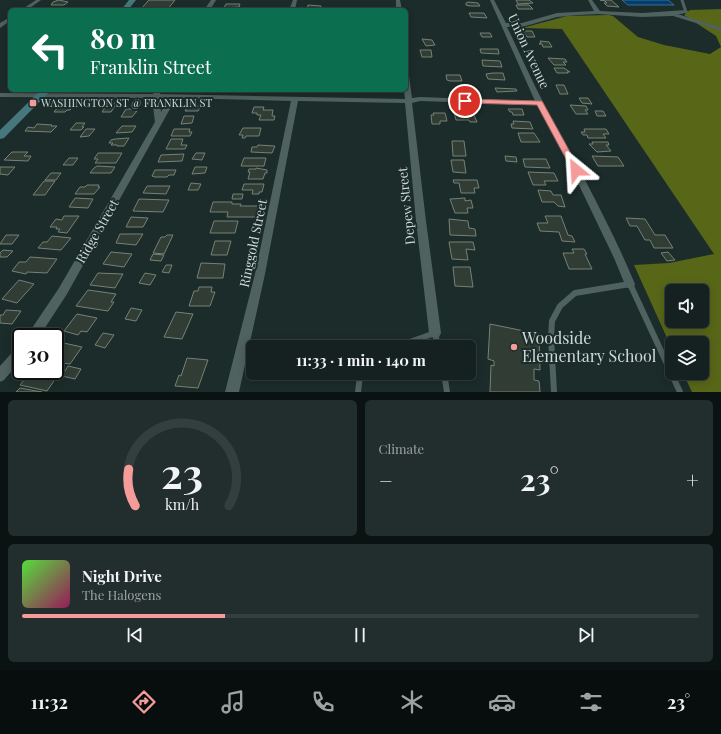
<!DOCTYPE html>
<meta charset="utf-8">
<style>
body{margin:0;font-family:"Playfair Display",serif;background:#212e2d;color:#f1f3f6;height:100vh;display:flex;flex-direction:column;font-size:15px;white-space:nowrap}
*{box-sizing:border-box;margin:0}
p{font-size:13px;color:#9da3a5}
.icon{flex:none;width:22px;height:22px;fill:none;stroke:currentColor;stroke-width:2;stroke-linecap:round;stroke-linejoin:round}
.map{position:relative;height:392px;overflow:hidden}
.side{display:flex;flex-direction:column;gap:8px;padding:8px;background:#0b1212;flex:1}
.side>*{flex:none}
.guide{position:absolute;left:8px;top:8px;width:400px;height:84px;border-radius:6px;box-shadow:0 2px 10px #0003,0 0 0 1px #333e3e;background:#0b6e4f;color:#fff;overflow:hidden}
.buttons{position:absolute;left:665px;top:284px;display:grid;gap:8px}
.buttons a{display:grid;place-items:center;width:44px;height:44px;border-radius:6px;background:#142120;box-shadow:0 2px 10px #0003,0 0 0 1px #333e3e;font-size:20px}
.speed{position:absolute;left:12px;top:328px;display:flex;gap:8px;font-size:20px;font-weight:700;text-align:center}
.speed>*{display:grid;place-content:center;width:52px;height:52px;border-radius:50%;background:#142120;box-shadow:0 2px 10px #0003,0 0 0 1px #333e3e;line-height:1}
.speed .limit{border:2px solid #111;border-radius:6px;background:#fff;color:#111}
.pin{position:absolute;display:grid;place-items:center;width:34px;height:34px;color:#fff;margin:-17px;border:2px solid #fff;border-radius:50%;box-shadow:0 1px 4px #0007}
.me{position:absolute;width:44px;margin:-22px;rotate:333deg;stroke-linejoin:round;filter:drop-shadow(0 0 3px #0008)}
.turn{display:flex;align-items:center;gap:14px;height:84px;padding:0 16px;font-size:18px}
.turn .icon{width:52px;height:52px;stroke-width:2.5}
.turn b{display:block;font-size:28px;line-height:34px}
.big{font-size:30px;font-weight:700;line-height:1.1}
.side .tile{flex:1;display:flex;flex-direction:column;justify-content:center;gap:6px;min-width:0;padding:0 14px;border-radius:6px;background:#212e2d}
.side .dial{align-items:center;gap:0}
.dial svg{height:104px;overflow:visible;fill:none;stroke:#333e3e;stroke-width:7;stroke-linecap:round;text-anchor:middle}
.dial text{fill:#f1f3f6;stroke:none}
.song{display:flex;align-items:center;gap:12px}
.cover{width:48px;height:48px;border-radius:6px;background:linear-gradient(135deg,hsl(110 70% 55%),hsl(330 70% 35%))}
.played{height:4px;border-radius:2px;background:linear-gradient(90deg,#f59b9a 30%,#333e3e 30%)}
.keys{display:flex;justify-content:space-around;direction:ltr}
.heat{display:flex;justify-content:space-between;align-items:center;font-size:22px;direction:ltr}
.side .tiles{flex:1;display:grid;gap:8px;grid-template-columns:1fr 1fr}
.tile:last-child{grid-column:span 2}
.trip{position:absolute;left:246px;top:340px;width:230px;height:40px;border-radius:6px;background:#142120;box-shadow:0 2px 10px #0003,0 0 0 1px #333e3e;font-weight:700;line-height:40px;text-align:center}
.menu{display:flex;height:64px;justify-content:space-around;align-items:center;background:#080d0d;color:#9da3a5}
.menu .icon{width:28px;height:28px}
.menu .current{color:#f59b9a}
.menu b{font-size:18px;color:#f1f3f6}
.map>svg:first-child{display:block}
</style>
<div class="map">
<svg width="721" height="392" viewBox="0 0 721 392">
<rect width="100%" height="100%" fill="#1b2c2a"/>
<path fill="#586618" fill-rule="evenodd" d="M721,9V392H692L683,373H702V343H672V349L634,265L669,263L714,254L562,29L522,28L567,16L609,15L613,16L638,37L664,45L710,54L721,47L716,36L684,15L690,10ZM672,291H702V321H672Z"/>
<path fill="#013e6f" stroke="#3f6d8e" d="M622,0H668L674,5H628Z"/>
<path fill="#313d34" stroke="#748277" d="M59,0L68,2L64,5H51L53,2Z
M149,0H175L167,10H140Z
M516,0H529L533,3L518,4Z
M600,0H611L619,7L607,6L604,3H607L605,1Z
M468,2L478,3L480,6H470L466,5V3Z
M226,4H240L239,7L224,8Z
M308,5L321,6V8H317V10H307Z
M516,5H529L533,9H518Z
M469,13H484L487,18L471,17Z
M523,31H532L535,37H527Z
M480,33H490L492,37H482Z
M422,39L432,40L435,45L426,46Z
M540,41L549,42L552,47H543L542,44H539L541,43Z
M480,49H498L499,54L481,53Z
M420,50H431L432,57H422Z
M548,58L565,59L567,62H563L566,65H554Z
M482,60L500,61L502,67L483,66Z
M554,68H564L570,72H567L568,73H557Z
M493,73H503L505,80L488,79L486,74Z
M446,75H460L462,81H450L447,80Z
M556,85H564L568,94H560Z
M495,88L516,89L517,91L497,92Z
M579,98H588L592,104L582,103Z
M108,103H117L111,112H102Z
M59,104L63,105H75L70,110H67L65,112H54L58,107H55Z
M570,105L586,106L588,110H585L588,114H576Z
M188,106H201L198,111H185Z
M254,107H264L263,110H273L272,116H275L274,120H259L261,115H257V113H252Z
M126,109H136L135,111H137L132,117H121Z
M508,109H522L524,115H513L512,112H510Z
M595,111H603L606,116H597Z
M454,112L473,113L477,122H470L469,120H456Z
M433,113H445L447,121H440V124H432L431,115H434Z
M184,116H194L192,123L181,124Z
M513,121L530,122L533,129L512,128L511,124H514Z
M76,123H85L82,127H84L81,130H70Z
M37,124L52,125L51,126H57L51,132L25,131L28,127L34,128Z
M122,126H136L132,132L116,133Z
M243,128H261L259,136H246L245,138H242L243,135H239Z
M86,129H95L89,136L80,137Z
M174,129H190L189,132H192L190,136H171Z
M584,129H606L609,134H603L606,138H588L587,135H583L581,132H585Z
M518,133H534L540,142H521Z
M129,138L124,146H117V145H111L113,143H109L111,140L115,139Z
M171,139H183L181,145H187L185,149H166Z
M452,141H464L466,156H453Z
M592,142H608L609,145H606L611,151L597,152L589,144H593Z
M258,145L275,146L272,153L251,152L252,147H257Z
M12,152H28L24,156H31L28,161L4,160Z
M98,153H122L116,163H95L98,159H94Z
M196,153H205L202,160L192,159Z
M184,154L182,161L158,162L161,155Z
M505,156L516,157L517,162L506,161Z
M592,156L618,157L624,166H598Z
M69,158H78L73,165H63Z
M244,158H266L264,166H241Z
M523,159H546L550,168L525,167Z
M451,160H464L466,173L453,172Z
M97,166L115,167L111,173H90L94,168Z
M0,167H15L8,175L0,174Z
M195,167H207L205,173L192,174Z
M256,168L267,170V173H265L263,179H248L250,172H248L249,169H256Z
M155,170H176L174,175H169L167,177H155L152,176Z
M528,172L554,173L558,181H544L546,185H533Z
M51,173H61L56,180H45Z
M453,180H477L479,188H474L475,193H461L459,183H454Z
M44,181H55L45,195H33Z
M191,183L201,184L198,190H188Z
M244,184H264L262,192H259V194H252L253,190H242Z
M87,185H99L98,187H100L94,194H75L80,187H85Z
M147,186H170L166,194L143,193Z
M538,190L551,191L553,195H561L565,207L558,206L554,202H542Z
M233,194H243L242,199H232Z
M75,198L93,199L88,208L69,207Z
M465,198V201L471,200L473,208H467L468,213H455L450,199Z
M139,199L169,200L163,212L133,211Z
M213,202H232V204H241L240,206H259L257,217H227L228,212H210Z
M64,216H79L67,233L58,232L60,229H56L57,227H50L56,219L62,220Z
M545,216H561L568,235L572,236L575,242L562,241L559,232L540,231L537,223H548Z
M131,217L148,218L143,227H126Z
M626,218L645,219L655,235H665L673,248H654L650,240H645L637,226H630Z
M449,219L468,221L469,228L475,229L476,236L450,235Z
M214,221H238L235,233H210Z
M120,234H143L136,245L116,243Z
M6,235H19L12,244H0Z
M167,235H173L164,254L153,253L161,237H165Z
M52,236L71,238L61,250L38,248L43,242H47Z
M215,241H231L227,255H211Z
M449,242H473L475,250L466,249L468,260L452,259Z
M572,249H584L587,254H585L592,269H569L563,253H574Z
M3,250L13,251L7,257H0V253Z
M111,252L132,254L124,267L103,264Z
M668,252L675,260L667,261L661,253Z
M153,254L164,255L161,261L150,260Z
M30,257L57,259L47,273L27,272L26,274L12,271L19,262H26Z
M201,263L225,264L223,278H197Z
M166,265H172L169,273L162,272Z
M453,267H470L473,287L455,286Z
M98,273L123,274L115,288L90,285Z
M145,273L156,275L150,285L139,283Z
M19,280L34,284L17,303L2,299Z
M199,287H212L211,292H215L210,306H189L194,291H198Z
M88,290L116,294L111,302H114L108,311L76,306Z
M131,308L142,310L136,321L125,319Z
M6,310L21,311L12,324L0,323V315H3Z
M176,312L193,314L182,339L164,337Z
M77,314L97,318L87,332L81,331L78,335L64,331Z
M490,324L539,334L540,370L534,369V380L539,381L540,392H490L491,365L494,366V361L488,359Z
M103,333L114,335L105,348L95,345Z
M59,342L82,347L70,364L55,362V347Z
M187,358L208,360L198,388L175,386L179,375L181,376Z
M68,366L81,369L75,379L62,376Z
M36,371L58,375L47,391L20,385L28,375L33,376Z
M20,388L42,392H16Z"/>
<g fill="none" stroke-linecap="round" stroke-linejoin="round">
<path stroke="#4f625f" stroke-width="3" d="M682,0L686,12
M672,14L721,29"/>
<path stroke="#4f625f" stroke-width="6" d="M396,347L435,333L438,347
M444,373L447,392
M358,392L360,376L362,373
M554,392L551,338L552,321L560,306L575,293L630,284L680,392"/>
<path fill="#4f625f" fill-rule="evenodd" d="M36,0H41L27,10H21Z
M211,0H216L210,10H204Z
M293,0H297L295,10H289Z
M396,0H400L402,10H396Z
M490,0H494L506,23H522L557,13L594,11L588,0H592L600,11L642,13L686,10L689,12L672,16L642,17L598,14L578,15L557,17L522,27H507C519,52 531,79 544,104C576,163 609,222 635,284L634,287L630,289L626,287L614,258L565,156L538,105L420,101L412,103L426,221L441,333L439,337L435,338L431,337L429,333L416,221L405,103L298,101L265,274L239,392H225L255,274L291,101L176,98L67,294L39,337H26L59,288L155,122L152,98L0,97V93L153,94L155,90H161L160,94L405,99L404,90H406V74L409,76L412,98L420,97L535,101ZM159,98H169L161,112Z
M10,17V21L0,28V23Z
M21,345V360L4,380L0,382V366L17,347Z"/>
<path fill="#46777d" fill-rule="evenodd" d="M129,0H136L128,10H121Z
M41,90H51L4,138L0,139V130Z"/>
</g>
<path fill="#f59b9a" stroke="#9f6564" d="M462,99L542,101L580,170L576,173L573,172L537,105L465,103L461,101Z"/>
<g fill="#f59b9a" stroke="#1b2c2a" stroke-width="1.5">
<rect x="29" y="99" width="8" height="8" rx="2"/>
<circle cx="514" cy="347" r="4"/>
</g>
<g text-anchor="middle" stroke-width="4" stroke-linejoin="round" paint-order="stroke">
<g font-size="11" fill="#d0dad8" stroke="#1b2c2a" text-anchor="start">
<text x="41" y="107">WASHINGTON ST @ FRANKLIN ST</text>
</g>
<g font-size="13" fill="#d0dad8" stroke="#1b2c2a">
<text transform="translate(529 51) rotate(65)" y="5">Union Avenue</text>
<text transform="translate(406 206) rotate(-96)" y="5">Depew Street</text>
<text transform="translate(97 231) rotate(-60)" y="5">Ridge Street</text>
<text transform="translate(253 243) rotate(-78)" y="5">Ringgold Street</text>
</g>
<g font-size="16" fill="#d0dad8" stroke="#1b2c2a" text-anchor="start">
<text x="522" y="344">Woodside<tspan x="522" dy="18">Elementary School</tspan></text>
</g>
</g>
</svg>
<div class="buttons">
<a><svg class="icon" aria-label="sound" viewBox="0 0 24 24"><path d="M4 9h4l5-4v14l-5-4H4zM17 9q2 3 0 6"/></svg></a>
<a><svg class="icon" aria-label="layers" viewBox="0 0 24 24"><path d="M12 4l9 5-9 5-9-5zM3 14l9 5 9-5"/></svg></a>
</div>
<div class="speed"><div class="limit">30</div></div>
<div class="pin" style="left:465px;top:101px;background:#d93025"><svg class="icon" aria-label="arrive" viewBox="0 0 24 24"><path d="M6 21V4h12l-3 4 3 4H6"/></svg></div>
<svg class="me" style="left:576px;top:170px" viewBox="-20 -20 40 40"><path d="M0-17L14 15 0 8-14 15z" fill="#f59b9a" stroke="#fff" stroke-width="4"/></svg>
<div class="trip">11:33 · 1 min · 140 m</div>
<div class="guide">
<div class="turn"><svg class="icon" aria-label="left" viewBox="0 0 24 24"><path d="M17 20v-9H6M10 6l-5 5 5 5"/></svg><div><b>80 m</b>Franklin Street</div></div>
</div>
</div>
<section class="side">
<div class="tiles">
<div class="tile dial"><svg viewBox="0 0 100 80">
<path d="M14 69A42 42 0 1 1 86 69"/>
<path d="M14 69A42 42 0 0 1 9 41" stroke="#f59b9a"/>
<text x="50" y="56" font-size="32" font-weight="700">23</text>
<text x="50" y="72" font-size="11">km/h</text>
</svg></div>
<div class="tile"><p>Climate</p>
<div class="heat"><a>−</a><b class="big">23°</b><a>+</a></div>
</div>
<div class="tile">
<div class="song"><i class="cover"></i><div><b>Night Drive</b><p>The Halogens</p></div></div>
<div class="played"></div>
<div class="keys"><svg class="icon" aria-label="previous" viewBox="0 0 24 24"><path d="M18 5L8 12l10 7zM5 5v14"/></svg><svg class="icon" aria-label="pause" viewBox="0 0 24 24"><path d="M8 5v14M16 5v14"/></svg><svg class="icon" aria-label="next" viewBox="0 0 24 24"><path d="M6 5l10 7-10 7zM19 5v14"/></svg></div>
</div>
</div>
</section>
<nav class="menu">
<b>11:32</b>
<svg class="icon current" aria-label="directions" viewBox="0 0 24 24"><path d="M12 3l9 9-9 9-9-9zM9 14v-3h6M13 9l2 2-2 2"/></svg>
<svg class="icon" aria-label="music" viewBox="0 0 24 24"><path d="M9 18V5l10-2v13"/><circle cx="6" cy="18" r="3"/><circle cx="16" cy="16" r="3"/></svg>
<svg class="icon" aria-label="phone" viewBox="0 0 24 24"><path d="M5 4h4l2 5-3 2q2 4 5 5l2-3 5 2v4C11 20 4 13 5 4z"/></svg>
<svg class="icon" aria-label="climate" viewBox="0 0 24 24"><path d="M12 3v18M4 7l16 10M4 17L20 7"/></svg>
<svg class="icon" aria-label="car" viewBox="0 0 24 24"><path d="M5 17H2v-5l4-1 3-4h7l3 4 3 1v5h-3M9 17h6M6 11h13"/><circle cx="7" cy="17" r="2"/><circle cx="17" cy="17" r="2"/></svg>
<svg class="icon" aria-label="filters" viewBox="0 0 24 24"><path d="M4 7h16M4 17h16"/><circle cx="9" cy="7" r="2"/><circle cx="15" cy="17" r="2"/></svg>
<b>23°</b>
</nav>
